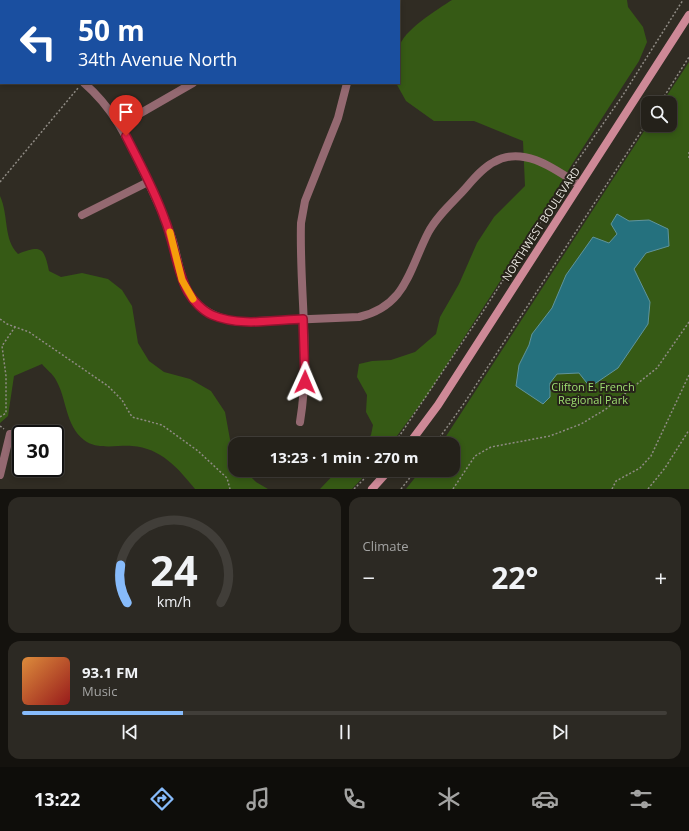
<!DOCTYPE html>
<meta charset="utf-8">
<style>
body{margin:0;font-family:"Open Sans",sans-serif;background:#2c2923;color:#f1f3f6;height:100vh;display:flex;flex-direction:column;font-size:15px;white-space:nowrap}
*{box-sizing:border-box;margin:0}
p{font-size:13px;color:#a3a3a2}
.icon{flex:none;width:22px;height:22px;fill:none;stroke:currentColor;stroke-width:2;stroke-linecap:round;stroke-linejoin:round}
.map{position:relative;height:489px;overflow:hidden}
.side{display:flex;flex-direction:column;gap:8px;padding:8px;background:#14120e;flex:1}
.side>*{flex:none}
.guide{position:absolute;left:0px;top:0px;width:400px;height:84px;box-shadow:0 2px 6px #0003,0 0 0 1px #413e39;background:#1a4fa0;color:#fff;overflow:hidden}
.buttons{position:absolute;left:641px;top:96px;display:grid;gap:8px}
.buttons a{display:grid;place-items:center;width:36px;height:36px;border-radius:8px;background:#24211a;box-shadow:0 2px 6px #0003,0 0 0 1px #413e39;font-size:20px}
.speed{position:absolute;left:12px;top:425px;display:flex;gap:8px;font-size:20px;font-weight:700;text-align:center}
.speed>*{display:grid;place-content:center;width:52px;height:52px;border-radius:50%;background:#24211a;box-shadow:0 2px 6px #0003,0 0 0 1px #413e39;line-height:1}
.speed .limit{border:2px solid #111;border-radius:6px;background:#fff;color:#111}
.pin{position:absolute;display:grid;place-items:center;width:34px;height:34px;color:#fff;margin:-41px -17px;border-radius:50% 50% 50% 0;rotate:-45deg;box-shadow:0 0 4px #0007}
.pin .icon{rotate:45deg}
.me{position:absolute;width:44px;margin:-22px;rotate:1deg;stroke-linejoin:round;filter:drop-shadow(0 0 3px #0008)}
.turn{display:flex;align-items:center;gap:14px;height:84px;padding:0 12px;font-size:18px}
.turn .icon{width:52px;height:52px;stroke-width:2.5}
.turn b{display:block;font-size:28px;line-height:34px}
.big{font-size:30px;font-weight:700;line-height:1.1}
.side .tile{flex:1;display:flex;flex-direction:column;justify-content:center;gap:6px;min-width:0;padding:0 14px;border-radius:12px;background:#2c2923}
.side .dial{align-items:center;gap:0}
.dial svg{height:104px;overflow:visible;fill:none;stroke:#413e39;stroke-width:7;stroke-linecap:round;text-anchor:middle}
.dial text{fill:#f1f3f6;stroke:none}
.song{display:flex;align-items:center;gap:12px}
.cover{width:48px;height:48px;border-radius:6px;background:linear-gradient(135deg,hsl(30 70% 55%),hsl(0 70% 35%))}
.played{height:4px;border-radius:2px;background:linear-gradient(90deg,#87bbfb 25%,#413e39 25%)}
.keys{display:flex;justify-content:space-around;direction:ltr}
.heat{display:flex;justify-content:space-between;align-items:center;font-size:22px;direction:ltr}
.side .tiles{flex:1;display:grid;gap:8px;grid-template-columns:1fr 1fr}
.tile:last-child{grid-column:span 2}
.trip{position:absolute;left:228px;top:437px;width:232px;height:40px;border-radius:12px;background:#24211a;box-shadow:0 2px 6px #0003,0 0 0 1px #413e39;font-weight:700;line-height:40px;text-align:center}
.dock{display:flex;height:64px;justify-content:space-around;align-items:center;background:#0e0d0a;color:#a3a3a2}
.dock .icon{width:28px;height:28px}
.dock .on{color:#87bbfb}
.dock b{font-size:18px;color:#f1f3f6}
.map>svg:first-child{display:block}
</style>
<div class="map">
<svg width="689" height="489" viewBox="0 0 689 489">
<rect width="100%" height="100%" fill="#302c23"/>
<path fill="#365a15" d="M452,0H627L628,7L643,27L647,42L639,61L571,166L536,225L428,394L391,444H363L371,435L373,425L366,412L367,395L357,377L359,364L372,361L391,360L415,352L436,334L440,317L459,284L477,243L494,217L525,186L523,141L474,121H434L406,101L396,83H399C399,72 397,59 399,48C402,31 438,9 452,0Z
M689,62V489H406L421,470H453V444H441L648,125H670V103H662Z
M0,196C9,216 3,239 18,254C41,245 44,247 49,271L61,277L82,273L108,279L122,290L132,306L138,343L149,361L164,372L190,379L211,391L225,412L231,445L235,454V470H244L256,482L268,489H195C178,468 161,448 132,446C117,445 96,450 84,440C65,425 67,399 56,380C53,374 46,369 42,364L14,376L8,416L0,423Z
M338,470H370L352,489H320Z"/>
<path fill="#25717e" stroke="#60949b" d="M617,214L629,221L649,220L668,229L669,246L646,253L634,269L650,302L648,324L618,368L590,387L579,373L557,374L550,383V397L543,404L516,386L519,365L529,345L532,334L552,308L566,275L593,237L609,243L617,234L611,224Z"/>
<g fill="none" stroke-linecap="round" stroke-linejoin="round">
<path stroke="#8f8b84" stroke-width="1.5" stroke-dasharray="2 2" stroke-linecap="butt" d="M660,103L689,57
M689,152V158
M571,170L623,95L683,0
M0,182L78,88
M0,319L7,324L29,332L108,386L122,400L132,417L162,425L198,451L227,478L230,489
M0,417L6,413V376L2,346L15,327
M0,426L4,429
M394,444L482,313L564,185
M435,444L465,402L648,121
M354,489L373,470
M401,489L416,470
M453,489L475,456L491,447L550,436L581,424L606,409L657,368L689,322
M612,489L616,481L640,468L651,456L689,375
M648,489L665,468L689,430"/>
<path stroke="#946971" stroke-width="8" d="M367,1L368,0
M0,9L1,10
M84,83C114,109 127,138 144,173C154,195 164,215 172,238C178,256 179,277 189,293C200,312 219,319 239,322L359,317C406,306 409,270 428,233C436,217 451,204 463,191C472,181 482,168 494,162C523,145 555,169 579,185
M120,125L193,83
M82,215L148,182
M300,422C311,356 299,289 301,223L305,201L338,118L347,83
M0,475L10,434"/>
<path stroke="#ce8997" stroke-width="8" d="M409,444L438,405L689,15
M372,489L389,470"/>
</g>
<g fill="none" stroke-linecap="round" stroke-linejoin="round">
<defs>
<path id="route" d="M126,136C140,164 155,191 165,220C174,242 177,273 188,292C193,301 203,311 212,315C240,327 274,320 303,319L305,382"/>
</defs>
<use href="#route" stroke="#92132f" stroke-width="10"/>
<use href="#route" stroke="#e11d48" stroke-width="7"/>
<path stroke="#f59e0b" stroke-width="7" d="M170,232L182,280L193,299"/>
</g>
<g text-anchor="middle" stroke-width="4" stroke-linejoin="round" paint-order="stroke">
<g font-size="11" fill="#e9e6e0" stroke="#27231a">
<text transform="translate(541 224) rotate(-57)" y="4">NORTHWEST BOULEVARD</text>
</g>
<g font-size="11" fill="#9ede71" stroke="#27231a">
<text x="593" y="391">Clifton E. French<tspan x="593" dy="13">Regional Park</tspan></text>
</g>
</g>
</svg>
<div class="buttons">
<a><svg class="icon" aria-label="search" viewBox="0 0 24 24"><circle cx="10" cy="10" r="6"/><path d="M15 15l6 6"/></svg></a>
</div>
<div class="speed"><div class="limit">30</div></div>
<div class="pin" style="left:126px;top:136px;background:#d93025"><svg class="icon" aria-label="arrive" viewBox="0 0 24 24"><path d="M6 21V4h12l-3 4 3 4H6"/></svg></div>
<svg class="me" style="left:305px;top:382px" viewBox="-20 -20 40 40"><path d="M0-17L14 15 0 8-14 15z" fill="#e11d48" stroke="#fff" stroke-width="4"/></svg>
<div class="trip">13:23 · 1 min · 270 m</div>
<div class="guide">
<div class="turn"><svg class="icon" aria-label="left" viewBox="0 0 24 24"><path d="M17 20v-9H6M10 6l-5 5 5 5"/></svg><div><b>50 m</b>34th Avenue North</div></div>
</div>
</div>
<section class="side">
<div class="tiles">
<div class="tile dial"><svg viewBox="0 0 100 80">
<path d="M14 69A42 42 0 1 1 86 69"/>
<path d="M14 69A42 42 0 0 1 9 40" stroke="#87bbfb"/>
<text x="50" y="56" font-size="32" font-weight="700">24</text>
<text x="50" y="72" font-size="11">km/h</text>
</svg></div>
<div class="tile"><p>Climate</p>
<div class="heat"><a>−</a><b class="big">22°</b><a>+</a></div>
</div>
<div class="tile">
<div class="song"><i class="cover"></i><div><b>93.1 FM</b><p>Music</p></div></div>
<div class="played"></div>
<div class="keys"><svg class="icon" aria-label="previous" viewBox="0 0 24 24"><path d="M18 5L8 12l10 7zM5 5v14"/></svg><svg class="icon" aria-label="pause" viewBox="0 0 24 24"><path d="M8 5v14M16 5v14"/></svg><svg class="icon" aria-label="next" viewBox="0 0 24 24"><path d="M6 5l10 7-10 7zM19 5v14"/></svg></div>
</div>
</div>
</section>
<nav class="dock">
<b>13:22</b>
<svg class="icon on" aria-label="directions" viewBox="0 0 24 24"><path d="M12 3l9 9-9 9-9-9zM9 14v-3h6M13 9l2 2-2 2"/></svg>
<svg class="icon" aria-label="music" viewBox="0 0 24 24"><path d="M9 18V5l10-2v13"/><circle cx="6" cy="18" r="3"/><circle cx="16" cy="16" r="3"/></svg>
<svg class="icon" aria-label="phone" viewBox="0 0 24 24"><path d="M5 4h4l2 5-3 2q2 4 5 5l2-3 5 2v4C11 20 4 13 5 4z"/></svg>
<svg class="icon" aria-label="climate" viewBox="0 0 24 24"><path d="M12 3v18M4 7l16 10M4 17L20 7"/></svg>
<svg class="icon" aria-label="car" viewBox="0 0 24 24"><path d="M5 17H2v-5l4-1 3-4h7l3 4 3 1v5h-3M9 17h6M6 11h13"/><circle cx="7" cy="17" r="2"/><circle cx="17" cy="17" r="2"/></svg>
<svg class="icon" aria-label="filters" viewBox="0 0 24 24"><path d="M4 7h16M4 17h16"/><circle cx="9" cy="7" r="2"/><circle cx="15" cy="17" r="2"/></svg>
</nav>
